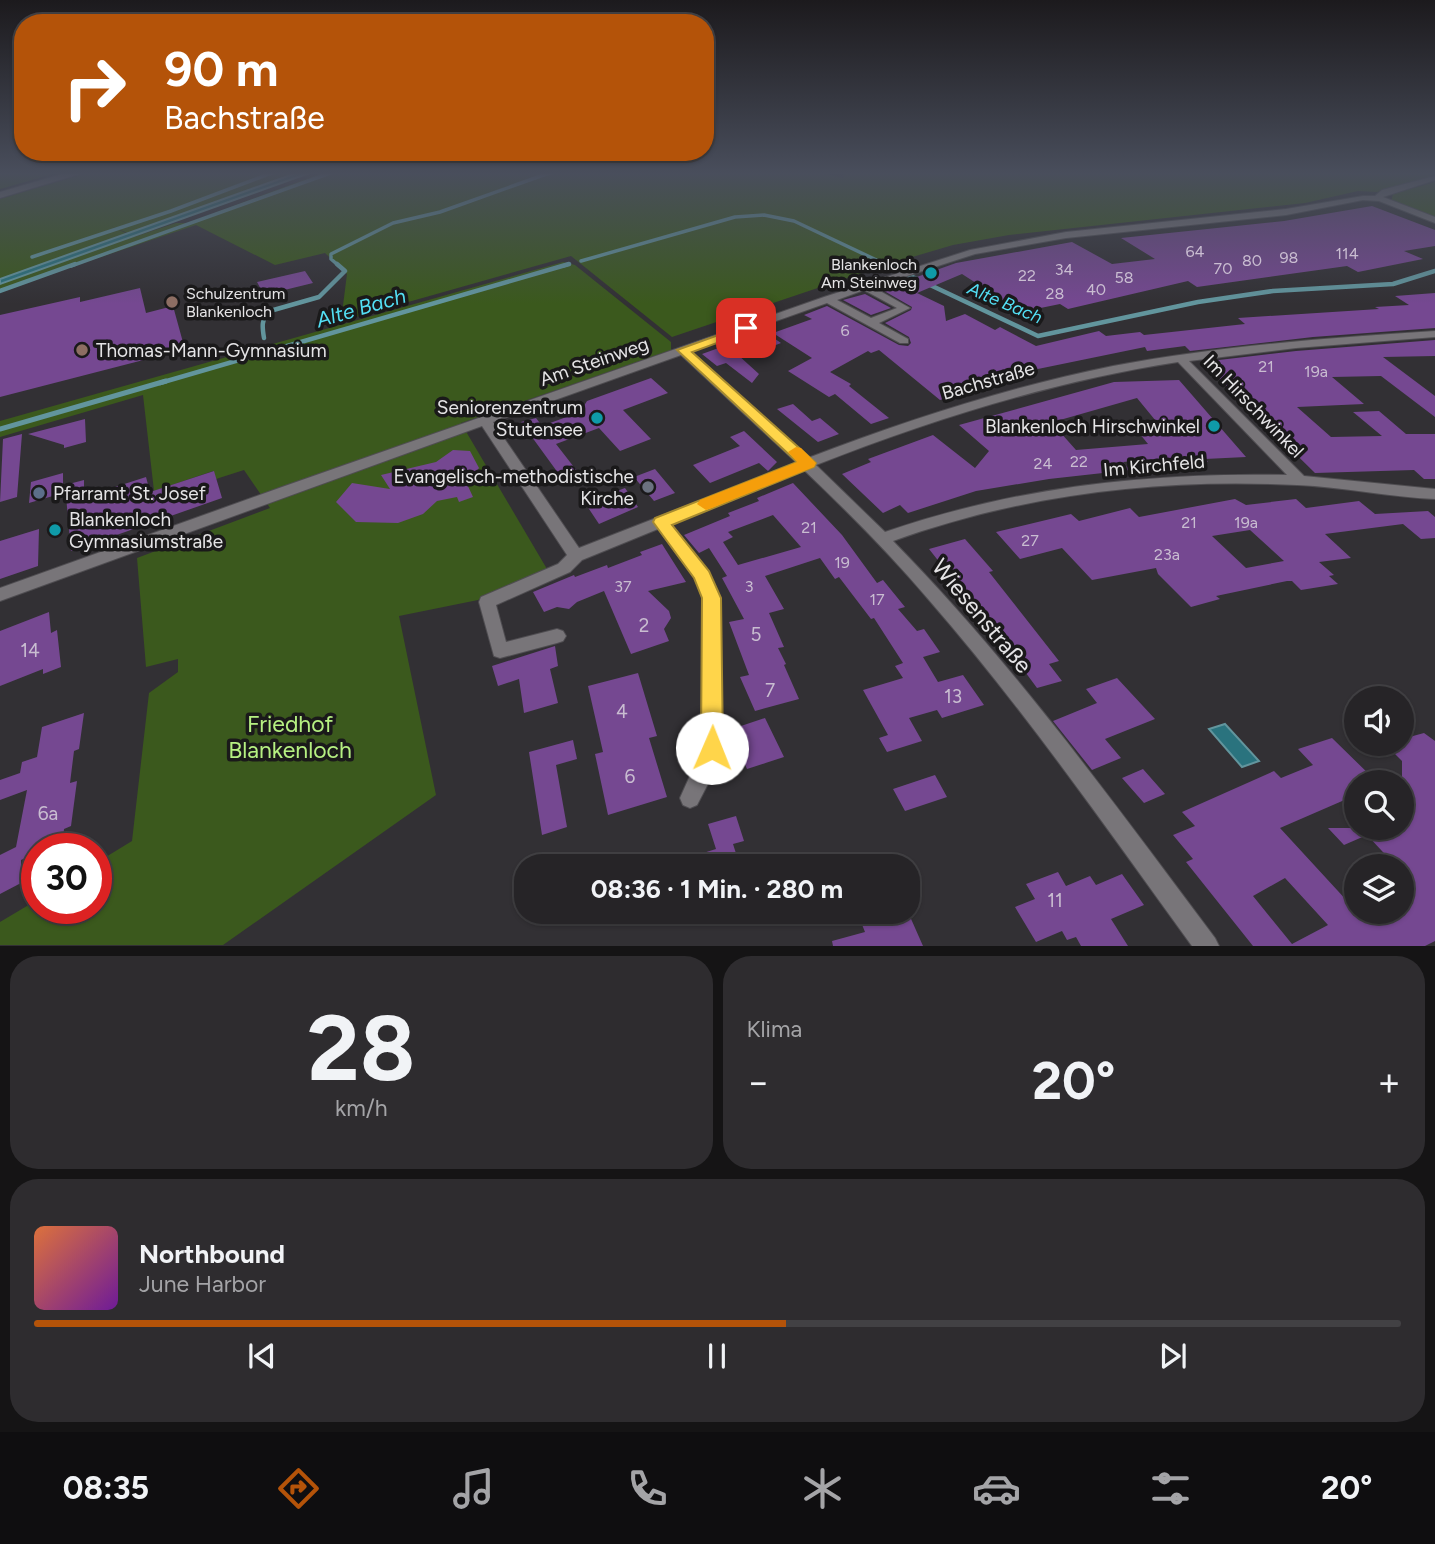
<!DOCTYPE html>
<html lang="de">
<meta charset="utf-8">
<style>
body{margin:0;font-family:Figtree,sans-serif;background:#2e2c2f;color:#f1f3f6;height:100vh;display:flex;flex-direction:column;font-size:26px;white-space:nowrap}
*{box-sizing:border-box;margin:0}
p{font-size:23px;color:#a4a4a7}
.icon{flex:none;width:38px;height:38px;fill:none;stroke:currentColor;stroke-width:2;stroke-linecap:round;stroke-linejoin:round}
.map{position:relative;height:946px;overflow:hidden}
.sheet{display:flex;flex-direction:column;gap:10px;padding:10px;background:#151415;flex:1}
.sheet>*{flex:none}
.top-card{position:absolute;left:14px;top:14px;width:700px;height:147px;border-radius:28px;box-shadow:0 2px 5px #0004,0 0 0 2px #424144;background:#b45309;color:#fff;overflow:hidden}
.fabs{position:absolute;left:1344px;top:686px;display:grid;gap:14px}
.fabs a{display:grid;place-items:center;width:70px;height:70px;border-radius:50%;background:#262427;box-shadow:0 2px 5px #0004,0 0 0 2px #424144;font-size:35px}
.speed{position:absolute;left:21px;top:833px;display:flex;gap:14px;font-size:35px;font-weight:700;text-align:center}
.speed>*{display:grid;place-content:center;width:91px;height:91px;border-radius:50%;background:#262427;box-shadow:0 2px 5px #0004,0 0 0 2px #424144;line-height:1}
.speed .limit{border:10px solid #d22;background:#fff;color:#111}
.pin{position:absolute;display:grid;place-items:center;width:60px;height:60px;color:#fff;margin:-30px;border-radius:14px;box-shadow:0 4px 10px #0006}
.me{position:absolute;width:77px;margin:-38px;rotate:1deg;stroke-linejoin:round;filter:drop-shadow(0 0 5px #0008)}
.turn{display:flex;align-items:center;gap:24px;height:147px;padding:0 35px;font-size:32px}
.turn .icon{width:91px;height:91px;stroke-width:2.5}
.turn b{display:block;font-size:49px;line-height:60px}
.big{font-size:52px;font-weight:700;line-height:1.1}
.sheet .widget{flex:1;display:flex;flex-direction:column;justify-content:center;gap:10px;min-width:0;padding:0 24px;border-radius:28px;background:#2e2c2f}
.sheet .dial{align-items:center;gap:0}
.dial b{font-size:91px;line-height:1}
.song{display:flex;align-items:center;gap:21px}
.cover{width:84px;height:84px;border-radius:10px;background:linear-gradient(135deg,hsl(20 70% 55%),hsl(280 70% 35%))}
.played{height:7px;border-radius:4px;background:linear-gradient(90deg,#b45309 55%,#424144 55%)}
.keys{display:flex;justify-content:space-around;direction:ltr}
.heat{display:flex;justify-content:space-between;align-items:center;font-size:38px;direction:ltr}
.sheet .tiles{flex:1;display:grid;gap:10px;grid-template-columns:1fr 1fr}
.widget:last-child{grid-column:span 2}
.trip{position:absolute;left:514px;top:854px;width:406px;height:70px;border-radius:28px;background:#262427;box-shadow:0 2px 5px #0004,0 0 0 2px #424144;font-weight:700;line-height:70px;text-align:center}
.tab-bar{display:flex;height:112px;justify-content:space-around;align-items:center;background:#0f0e10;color:#a4a4a7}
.tab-bar .icon{width:49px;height:49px}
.tab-bar .on{color:#b45309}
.tab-bar b{font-size:32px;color:#f1f3f6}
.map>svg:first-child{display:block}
</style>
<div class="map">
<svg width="1435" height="946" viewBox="0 0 1435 946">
<rect width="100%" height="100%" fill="#323034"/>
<path fill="#3b591d" d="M0,172H60L0,189Z
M91,172H299L130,234L111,226L134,237L176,223H188L324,172H819L843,178L844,172H1435V175L1377,192L1358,191L1305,203L1009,235L953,245L892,263L672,337L571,256L341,321L347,274L325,253L275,265L196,225L0,291V199Z
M1435,182V219L1391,202L1393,194Z
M563,262L575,265L671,342V350L461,423L547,569L478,600L399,616L436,795L223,945H0V922L37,900V908H96V863L132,841L149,693L178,672V659L146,667L137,558L270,508L244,470L216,479L213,471L154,491L143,395L0,437V421Z"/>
<path fill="#2a737e" stroke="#62959d" stroke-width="2" d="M299,172H312L0,284V279Z
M1225,724L1259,761L1242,767L1209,729Z"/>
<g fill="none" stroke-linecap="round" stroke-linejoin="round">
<path stroke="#62959d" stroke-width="3.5" d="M32,257L171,211L274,172
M581,261L735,217L764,215L794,221L889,266
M71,266L333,172
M339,266L331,259V254L393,223L440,212L552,172
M563,266L569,264"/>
<path stroke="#62959d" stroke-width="4.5" d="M885,264L919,280
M928,284L1038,336L1198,302L1273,291L1393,284L1435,271
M0,291L75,264
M264,338C262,326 261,320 270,311L319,297L345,271L337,264
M160,383L569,264"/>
<path stroke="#62959d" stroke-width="5" d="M0,429L166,381"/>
</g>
<path fill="#754891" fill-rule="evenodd" d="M1372,206L1435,230V246L1404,251L1423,259L1358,272L1347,266L1197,287L1188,281L1068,309L1060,304L1021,312L962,274L917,293L944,306L946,321L965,314L995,330L1000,327L1036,346L1099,331L1106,336L1140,332L1144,335L1245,324L1238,318L1379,309L1375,307L1409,305L1395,296L1435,293V328L1313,337L1190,351L1185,346L1147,351L1145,347L1033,370V374L940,400L879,350L871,353L868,351L830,372L851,384L849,386L889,418L871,424L835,394L829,397L788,371L812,358L773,333L812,319L804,315L827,306L899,345L908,346L911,343L909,337L885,323L911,310L912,307L879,288L900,283L956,263L1072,242L1112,264L1155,259L1121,238L1284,221Z
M305,271L313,283L264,295L257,282Z
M140,288L146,313L173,306L184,346L158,353L159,356L0,397V315L80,297V302Z
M865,294L891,308L871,315L843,300Z
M765,332L781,343L756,353L736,342Z
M1435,340V356L1383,357L1435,396V417L1381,376L1332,377L1364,404L1297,407L1331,437L1382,436L1353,412L1379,411L1406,434H1435V479H1424L1414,470L1315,473L1202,362L1296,351Z
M727,345L759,374L752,383L726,363L717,366L702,354Z
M651,378L668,393L623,410L651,439L620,451L599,428L556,444L577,471L561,477L521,422L536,418L542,426L580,412L587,401Z
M1179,380L1246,457L1205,459L1208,462L1171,463L1167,458L1123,462L1130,470L1049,479L976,491L908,513L900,505L883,513L842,474L871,462L868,459L933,435L975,468L989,451L959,425L1114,382ZM1137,398L1160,426L1135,428L1148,444L1076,450L1060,432L1033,434L1032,428Z
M793,404L812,421L820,418L839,434L818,442L777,409Z
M85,419L86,442L64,448V445L28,434Z
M744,431L777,462L768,471L759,463L710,483L693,465L740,446L730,437Z
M22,434L17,497L0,502L3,439Z
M453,450L470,451L479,468L467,484L473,497L459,502L457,497L437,501L423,514L398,523L356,522L336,502L352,483L390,489L381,475L436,462Z
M655,469L675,493L654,501L634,477Z
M214,471L222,498L71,551L65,485L84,480V497L146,477L150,492Z
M63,473V493L29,503L31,482Z
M793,483L842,535L877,583L883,580L905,607L898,609L917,631L924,629L940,652L923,657L938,682L963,675L984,705L942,718L937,710L909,718L922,741L887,752L879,738L888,735L863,690L903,678L895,666L903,663L874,618L871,619L839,577L835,579L820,558L765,576L784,609L769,613L784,647L778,648L786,664L784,665L799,699L755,711L740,677L749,675L729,622L744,619L722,578L727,576L709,548L699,553L684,535L730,516L728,513L759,501L757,498ZM773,515L801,547L738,565L723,542L733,537L728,532Z
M625,488L638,507L599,524L585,503Z
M1235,499L1246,505L1296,499L1306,508L1359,501L1375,514L1428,511L1435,517V538L1421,539L1403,524L1325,534L1351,558L1319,562L1334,575L1329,576L1338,584L1301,590L1292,581H1287L1216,596L1220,599L1191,607L1158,574L1156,568L1092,580L1062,548L1020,559L996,532L1071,514L1079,521L1130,508L1139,517ZM1250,530L1284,561L1246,568L1212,536Z
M39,529L38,566L0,579V541Z
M965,539L993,571L989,572L1059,661L1049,664L1062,681L1037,688L958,581L955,582L929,549Z
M662,544L686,582L648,591L669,611L671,618L664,629L669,641L631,654L604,591L577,602L569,609L557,607L544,612L533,592L574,575L575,577L607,565L608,568L642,555L640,552Z
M49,612L51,633L57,630L61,667L43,674V669L0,686V631Z
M555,646L558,666L550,669L558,703L524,713L519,679L498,686L492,666Z
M638,673L657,736L649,738L667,797L608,815L595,754L603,752L588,686Z
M1117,678L1155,719L1105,739L1121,758L1092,770L1053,721L1097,703L1086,689Z
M84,713L79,749L74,751L70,783L77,781L71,826L64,829L63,840L45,849H37V853L21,860V883L0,894V855L16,847L27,790L0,800V780L20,773L22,762L37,757L42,727Z
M765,718L784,757L747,769L734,740L740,738L735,728Z
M1424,733L1435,741V941L1425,946H1253L1186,862L1193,859L1173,835L1195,826L1182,812L1274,771L1281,778L1313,765L1298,749L1332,738L1377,782H1356V795L1280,828L1349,903L1356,899V912H1402V866H1396L1367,835L1344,845L1328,828H1402V761L1385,744H1402V739ZM1285,878L1328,925L1292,944L1253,896Z
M573,740L577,759L556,765L567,827L542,835L529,752Z
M1143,769L1165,794L1144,803L1122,778Z
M935,775L947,797L905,811L893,789Z
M736,816L744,841L733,844L740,866H672L671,863L716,849L708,824Z
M1058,872L1066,886L1090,876L1096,885L1122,874L1144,905L1111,919L1128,946H1081L1076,937L1067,940L1062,931L1036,942L1015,907L1035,899L1026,884Z
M857,912H908L923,946H833L832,941L865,932Z"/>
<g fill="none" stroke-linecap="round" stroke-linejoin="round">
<defs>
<path id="minor" d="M1435,176V180L1383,197L1435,217V223L1379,201L1363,200L1286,215L1066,238L975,254L873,287L910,308L879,323L908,339V343H900L827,303L691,351L808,458C907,420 1009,387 1113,366C1219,346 1327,338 1435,331V337L1296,348L1189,361L1304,476L1435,489V499C1389,497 1343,487 1297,485C1160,478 1023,494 893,541C1013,663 1113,802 1215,938L1219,946H1192C1107,829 1024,709 929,600C890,554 848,512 804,470L671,524L708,572L719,599L722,749L711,778L697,805L690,808L683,805L680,798L702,749L703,599L695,578L658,529L582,560L570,572L496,605L506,642L557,629L563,631L566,636L563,641L557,643L500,658L494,656L479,602L481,597L558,564L567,555L482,426L0,601V588L282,487L824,297L970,250L1066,232L1286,209L1363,196H1375L1382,190ZM864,290L897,308L871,318L837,300ZM681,355L797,463L579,548L493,422ZM1178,362L1287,475C1149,472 1016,487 885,532L816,465C933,419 1054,381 1178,362Z"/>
<path id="secondary" d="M69,172H86L0,198V192Z"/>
</defs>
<use href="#minor" stroke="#4f4d51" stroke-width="2"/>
<use href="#secondary" stroke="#4f4d51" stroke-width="2"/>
<use href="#minor" fill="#787579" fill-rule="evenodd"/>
<use href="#secondary" fill="#787579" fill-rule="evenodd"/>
</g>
<linearGradient id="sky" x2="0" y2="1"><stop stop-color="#1c1a1d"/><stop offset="0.57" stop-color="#494e5c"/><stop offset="1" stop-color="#494e5c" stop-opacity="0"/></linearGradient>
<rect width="1435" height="304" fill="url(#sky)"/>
<path fill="#ffd54a" stroke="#a68a30" stroke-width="2" d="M746,325L752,328L750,331L692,352L816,463L814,467L672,525L709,571L721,598L723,748L720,756L712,759L704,756L701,748L702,598L694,578L653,522L655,518L797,462L677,350Z"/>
<path fill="#f59e0b" d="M796,447L801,448L816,463L814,467L712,508L706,510L697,504L700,500L797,462L788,452Z"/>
<g fill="#0f9aa8" stroke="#1a191a" stroke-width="2.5">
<circle cx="931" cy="273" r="7"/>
<circle cx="597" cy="418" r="7"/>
<circle cx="1214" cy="426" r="7"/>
<circle cx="55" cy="530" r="7"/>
</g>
<g fill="#8d6e63" stroke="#1a191a" stroke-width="2.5">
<circle cx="172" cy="302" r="7"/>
<circle cx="82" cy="350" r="7"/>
</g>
<circle fill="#6b7280" stroke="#1a191a" stroke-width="2.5" cx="648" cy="487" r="7"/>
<circle fill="#5c6f8a" stroke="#1a191a" stroke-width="2.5" cx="39" cy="493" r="7"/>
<g text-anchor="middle" stroke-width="7" stroke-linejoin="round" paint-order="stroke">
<g font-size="16" fill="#c9bdd1">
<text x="1195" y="257">64</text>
<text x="1347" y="259">114</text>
<text x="1289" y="263">98</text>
<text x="1252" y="266">80</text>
<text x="1223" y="274">70</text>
<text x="1064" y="275">34</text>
<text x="1027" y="281">22</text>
<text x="1124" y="283">58</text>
<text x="1096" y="295">40</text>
<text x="1055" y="299">28</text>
<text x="845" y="336">6</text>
<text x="1266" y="372">21</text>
<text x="1316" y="377">19a</text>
<text x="1079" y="467">22</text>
<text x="1043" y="469">24</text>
<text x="1189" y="528">21</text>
<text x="1246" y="528">19a</text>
<text x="809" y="533">21</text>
<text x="1030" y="546">27</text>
<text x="1167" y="560">23a</text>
<text x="842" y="568">19</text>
<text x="623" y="592">37</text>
<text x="749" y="592">3</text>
<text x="877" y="605">17</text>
</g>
<g font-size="16" fill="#e5e4e6" stroke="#1a191a" text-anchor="end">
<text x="917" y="270">Blankenloch<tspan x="917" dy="18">Am Steinweg</tspan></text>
<text x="186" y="299" text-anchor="start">Schulzentrum<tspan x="186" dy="18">Blankenloch</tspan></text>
</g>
<g font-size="18" font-style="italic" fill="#53dff4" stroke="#1a191a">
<text transform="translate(1005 303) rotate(23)" y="6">Alte Bach</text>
</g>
<g font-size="19" fill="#e5e4e6" stroke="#1a191a" text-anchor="start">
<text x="96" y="357">Thomas-Mann-Gymnasium</text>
<text x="583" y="414" text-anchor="end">Seniorenzentrum<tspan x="583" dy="22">Stutensee</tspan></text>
<text x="1200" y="433" text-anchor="end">Blankenloch Hirschwinkel</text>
<text x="634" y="483" text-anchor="end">Evangelisch-methodistische<tspan x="634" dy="22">Kirche</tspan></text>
<text x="53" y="500">Pfarramt St. Josef</text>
<text x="69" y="526">Blankenloch<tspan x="69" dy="22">Gymnasiumstraße</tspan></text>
</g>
<g font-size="19" fill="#e5e4e6" stroke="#1a191a">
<text transform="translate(594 361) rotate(-19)" y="7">Am Steinweg</text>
<text transform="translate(988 380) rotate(-16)" y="7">Bachstraße</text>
<text transform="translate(1254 406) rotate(46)" y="7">Im Hirschwinkel</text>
<text transform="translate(1154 465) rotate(-5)" y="7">Im Kirchfeld</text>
</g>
<g font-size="19" fill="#c9bdd1">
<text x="644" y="632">2</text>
<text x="756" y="641">5</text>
<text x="30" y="657">14</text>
<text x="770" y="697">7</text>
<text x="953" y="703">13</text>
<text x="622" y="718">4</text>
<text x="630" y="783">6</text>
<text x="48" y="820">6a</text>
<text x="1055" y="907">11</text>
</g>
<g font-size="21" font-style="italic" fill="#53dff4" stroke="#1a191a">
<text transform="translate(361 308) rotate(-16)" y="7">Alte Bach</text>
</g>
<g font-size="23" fill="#e5e4e6" stroke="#1a191a">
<text transform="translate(982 616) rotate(50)" y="8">Wiesenstraße</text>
</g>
<g font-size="23" fill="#b6f082" stroke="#1a191a">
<text x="290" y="732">Friedhof<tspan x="290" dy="26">Blankenloch</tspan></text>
</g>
</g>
</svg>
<div class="fabs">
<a><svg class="icon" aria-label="sound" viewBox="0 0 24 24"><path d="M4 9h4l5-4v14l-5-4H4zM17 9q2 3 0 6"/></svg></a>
<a><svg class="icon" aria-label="search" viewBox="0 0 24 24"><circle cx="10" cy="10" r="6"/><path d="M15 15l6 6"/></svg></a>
<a><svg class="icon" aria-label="layers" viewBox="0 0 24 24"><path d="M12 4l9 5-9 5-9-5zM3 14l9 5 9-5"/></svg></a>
</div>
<div class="speed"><div class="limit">30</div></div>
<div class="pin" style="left:746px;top:328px;background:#d93025"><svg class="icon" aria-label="arrive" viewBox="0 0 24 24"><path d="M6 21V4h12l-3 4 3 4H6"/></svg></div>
<svg class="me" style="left:712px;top:748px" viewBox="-20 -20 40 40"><circle r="19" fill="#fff"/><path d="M0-13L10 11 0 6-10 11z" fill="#ffd54a"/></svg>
<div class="trip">08:36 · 1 Min. · 280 m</div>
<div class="top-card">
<div class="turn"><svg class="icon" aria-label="right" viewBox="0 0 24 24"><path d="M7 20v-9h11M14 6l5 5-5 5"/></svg><div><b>90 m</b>Bachstraße</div></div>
</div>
</div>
<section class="sheet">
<div class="tiles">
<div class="widget dial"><b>28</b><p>km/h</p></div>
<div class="widget"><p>Klima</p>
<div class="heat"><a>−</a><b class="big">20°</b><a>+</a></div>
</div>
<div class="widget">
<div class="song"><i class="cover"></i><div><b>Northbound</b><p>June Harbor</p></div></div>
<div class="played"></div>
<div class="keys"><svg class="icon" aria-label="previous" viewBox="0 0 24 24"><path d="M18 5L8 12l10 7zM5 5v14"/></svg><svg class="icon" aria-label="pause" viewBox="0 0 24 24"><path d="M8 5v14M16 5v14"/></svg><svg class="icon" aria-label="next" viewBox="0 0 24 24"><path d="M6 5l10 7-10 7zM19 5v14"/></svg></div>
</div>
</div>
</section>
<nav class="tab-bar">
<b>08:35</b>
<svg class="icon on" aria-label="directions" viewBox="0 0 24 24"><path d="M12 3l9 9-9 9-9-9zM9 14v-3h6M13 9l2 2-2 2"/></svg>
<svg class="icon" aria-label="music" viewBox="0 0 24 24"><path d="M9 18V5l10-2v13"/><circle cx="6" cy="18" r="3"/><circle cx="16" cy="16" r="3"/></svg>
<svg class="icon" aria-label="phone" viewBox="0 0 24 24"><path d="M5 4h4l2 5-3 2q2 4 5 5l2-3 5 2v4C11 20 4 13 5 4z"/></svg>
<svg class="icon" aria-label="climate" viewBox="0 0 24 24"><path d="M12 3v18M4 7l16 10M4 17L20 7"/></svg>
<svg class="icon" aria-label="car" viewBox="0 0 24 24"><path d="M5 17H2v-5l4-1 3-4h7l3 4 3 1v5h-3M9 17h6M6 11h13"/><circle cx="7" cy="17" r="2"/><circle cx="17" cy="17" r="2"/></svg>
<svg class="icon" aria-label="filters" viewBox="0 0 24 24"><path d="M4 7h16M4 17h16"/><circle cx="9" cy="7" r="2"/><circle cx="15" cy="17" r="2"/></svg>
<b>20°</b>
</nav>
